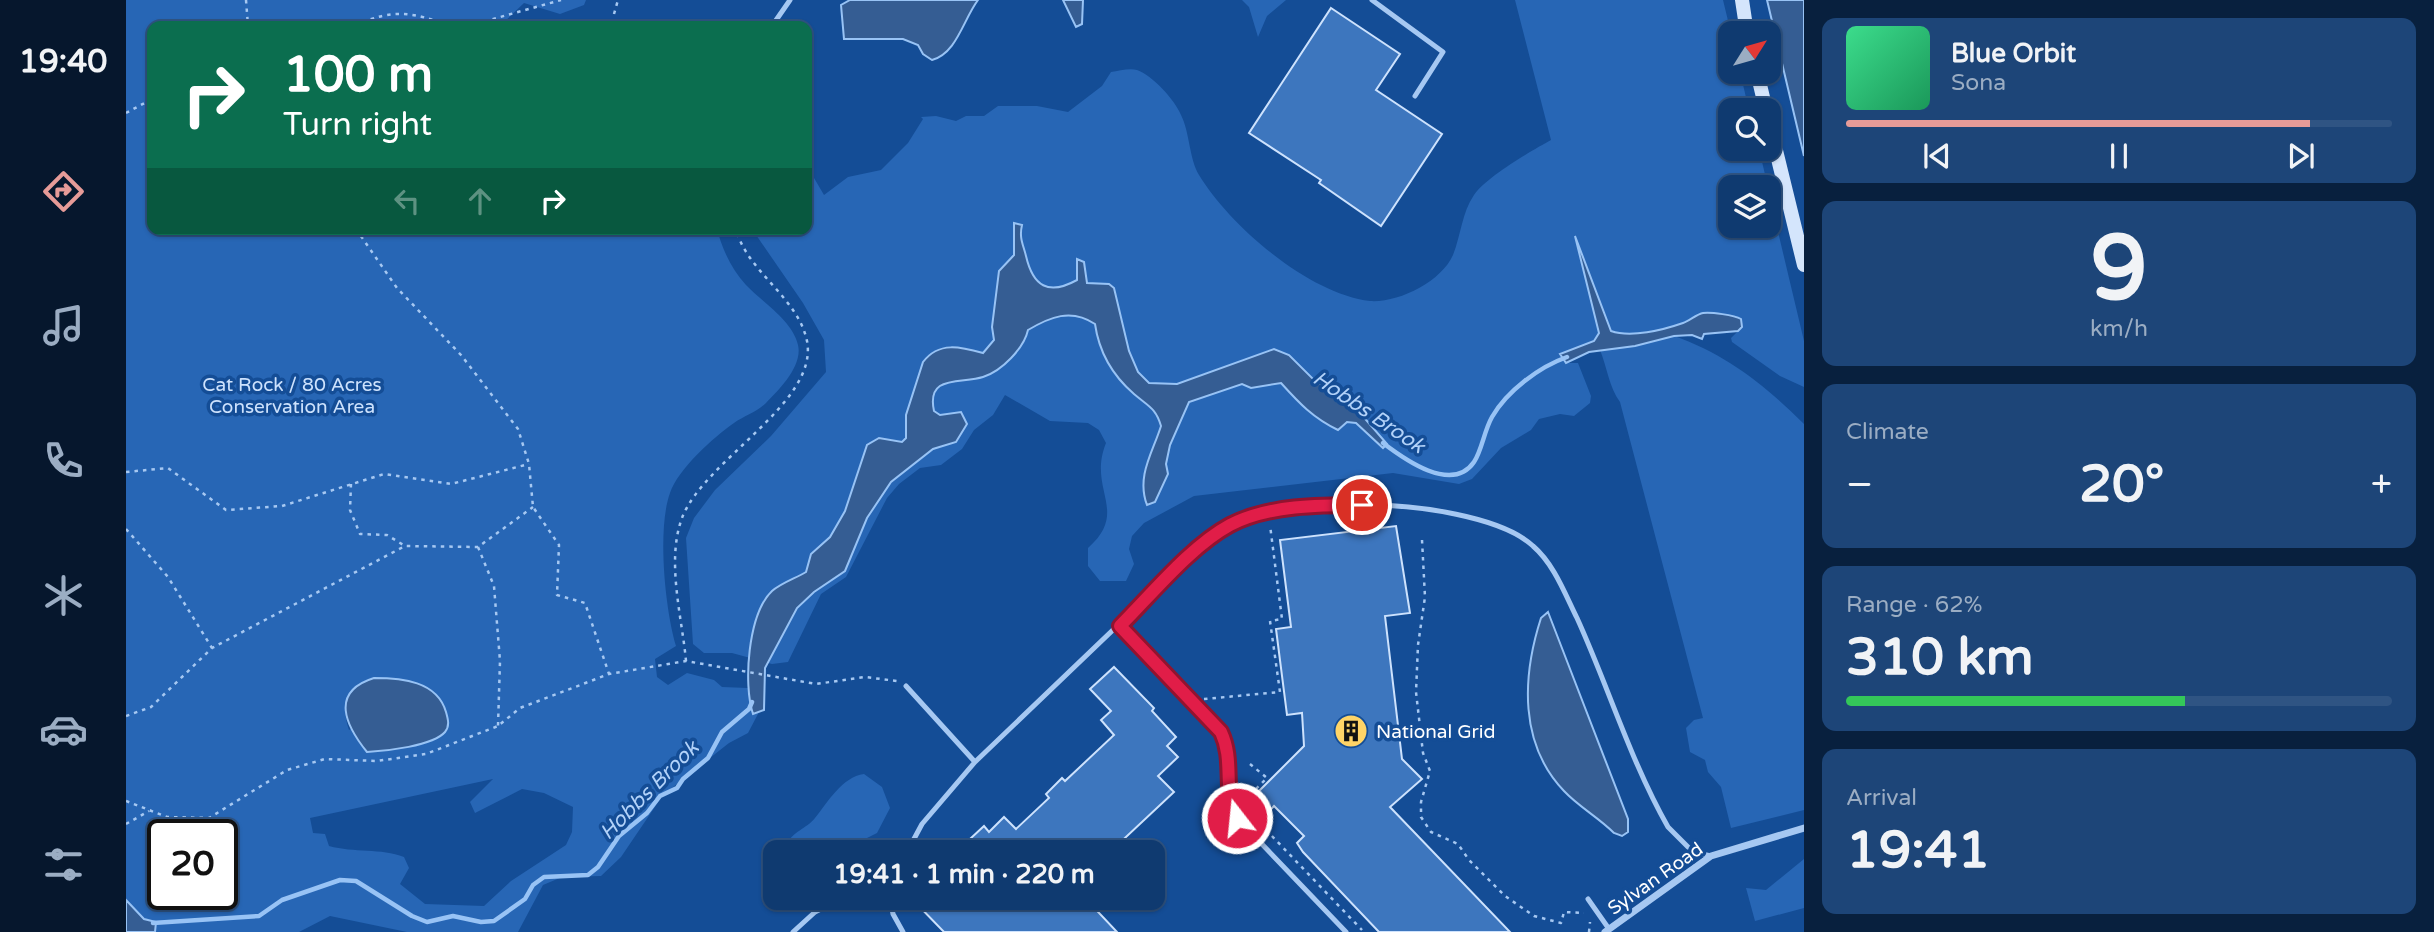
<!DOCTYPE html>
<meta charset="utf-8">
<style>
body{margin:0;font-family:"Varela Round",sans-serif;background:#1d4578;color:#f1f3f6;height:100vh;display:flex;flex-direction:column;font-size:26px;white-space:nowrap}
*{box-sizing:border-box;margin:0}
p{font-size:23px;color:#9badc3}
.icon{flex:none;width:38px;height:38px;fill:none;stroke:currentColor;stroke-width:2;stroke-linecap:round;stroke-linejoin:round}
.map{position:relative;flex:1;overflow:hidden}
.panel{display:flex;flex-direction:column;gap:18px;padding:18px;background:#08203e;width:630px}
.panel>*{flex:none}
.banner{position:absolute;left:21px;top:21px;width:665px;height:214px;border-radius:14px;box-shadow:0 2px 5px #0004,0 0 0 2px #2f5483;background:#0b6e4f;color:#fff;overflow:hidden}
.needle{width:46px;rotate:53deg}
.buttons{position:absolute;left:1592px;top:21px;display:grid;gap:14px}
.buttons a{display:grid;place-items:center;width:63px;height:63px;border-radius:14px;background:#0f3a70;box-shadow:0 2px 5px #0004,0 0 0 2px #2f5483;font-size:35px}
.speed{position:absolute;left:21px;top:819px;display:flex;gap:14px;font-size:35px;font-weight:700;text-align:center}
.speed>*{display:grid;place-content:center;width:91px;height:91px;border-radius:50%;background:#0f3a70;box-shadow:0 2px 5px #0004,0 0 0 2px #2f5483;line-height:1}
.speed .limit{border:4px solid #111;border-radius:10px;background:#fff;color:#111}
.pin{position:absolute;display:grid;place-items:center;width:60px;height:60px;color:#fff;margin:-30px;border:4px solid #fff;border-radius:50%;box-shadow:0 2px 7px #0007}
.me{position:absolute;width:77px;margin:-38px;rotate:344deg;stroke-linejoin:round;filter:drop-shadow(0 0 5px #0008)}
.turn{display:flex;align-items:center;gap:24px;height:147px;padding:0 21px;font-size:32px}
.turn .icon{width:91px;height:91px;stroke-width:2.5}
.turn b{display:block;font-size:49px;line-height:60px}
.lanes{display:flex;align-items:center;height:66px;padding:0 21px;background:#0003;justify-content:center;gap:35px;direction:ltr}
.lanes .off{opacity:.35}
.big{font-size:52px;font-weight:700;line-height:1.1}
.panel .widget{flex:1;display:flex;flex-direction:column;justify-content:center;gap:10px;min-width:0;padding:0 24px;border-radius:14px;background:#1d4578}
.panel .dial{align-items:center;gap:0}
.dial b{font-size:91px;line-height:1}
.song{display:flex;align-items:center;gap:21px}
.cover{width:84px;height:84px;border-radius:10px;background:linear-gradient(135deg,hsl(150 70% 55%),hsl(150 70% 35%))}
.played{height:7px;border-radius:4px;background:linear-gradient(90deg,#e69b98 85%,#2f5483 85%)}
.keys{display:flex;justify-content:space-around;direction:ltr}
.heat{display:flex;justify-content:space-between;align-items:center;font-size:38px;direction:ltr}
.charge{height:10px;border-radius:5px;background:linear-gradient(90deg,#34c759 62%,#2f5483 0)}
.trip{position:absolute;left:637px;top:840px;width:402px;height:70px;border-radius:14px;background:#0f3a70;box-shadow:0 2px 5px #0004,0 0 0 2px #2f5483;font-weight:700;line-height:70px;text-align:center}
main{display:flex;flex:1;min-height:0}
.tabs{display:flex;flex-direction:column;width:126px;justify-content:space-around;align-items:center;background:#06172d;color:#9badc3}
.tabs .icon{width:49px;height:49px}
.tabs .active{color:#e69b98}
.tabs b{font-size:32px;color:#f1f3f6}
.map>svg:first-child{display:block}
</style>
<main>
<nav class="tabs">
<b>19:40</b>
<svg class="icon active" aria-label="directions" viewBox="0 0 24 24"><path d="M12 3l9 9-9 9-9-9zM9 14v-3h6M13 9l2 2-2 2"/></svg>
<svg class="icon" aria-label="music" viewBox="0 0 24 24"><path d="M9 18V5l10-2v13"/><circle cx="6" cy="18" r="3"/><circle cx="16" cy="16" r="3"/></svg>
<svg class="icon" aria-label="phone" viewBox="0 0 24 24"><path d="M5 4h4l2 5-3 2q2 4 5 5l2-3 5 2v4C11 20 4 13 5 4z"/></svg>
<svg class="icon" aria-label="climate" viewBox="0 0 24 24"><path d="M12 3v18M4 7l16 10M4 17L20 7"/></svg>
<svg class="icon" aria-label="car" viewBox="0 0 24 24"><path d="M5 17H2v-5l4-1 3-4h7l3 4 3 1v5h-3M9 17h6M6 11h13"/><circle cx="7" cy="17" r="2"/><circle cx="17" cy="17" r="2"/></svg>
<svg class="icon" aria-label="filters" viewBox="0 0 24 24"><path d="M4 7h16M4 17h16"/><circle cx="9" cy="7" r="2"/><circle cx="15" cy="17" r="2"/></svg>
</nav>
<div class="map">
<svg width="1678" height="932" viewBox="0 0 1678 932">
<rect width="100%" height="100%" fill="#144d96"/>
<path fill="#2766b5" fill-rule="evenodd" d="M0,0H460L458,5L434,14L398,3L374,26H26V229H591C596,249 606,270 620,285C637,303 666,320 672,345C677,366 653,390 640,403C631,412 618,416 608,423C588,437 552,469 544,493C531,529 539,609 550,646L529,659L531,677L542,685L561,673L588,680L596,687L622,688L628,714L633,712L622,733L603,743L537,795L495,857L475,876L436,877L417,885L392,932H281L204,916L173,932H29L30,922L18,919L0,900ZM248,678L293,683L223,730C213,699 225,695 248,678ZM367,779L344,802L349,813L396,789L418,793L447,807L446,832L440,845L385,881L358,906L299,904L274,884L283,868L278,857C255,848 228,853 203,846L199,834L187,833L184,818ZM37,835H96V894H37Z
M1116,0H1160L1141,16L1132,37L1123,7Z
M1389,0H1597L1605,33V72H1614L1623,110H1605V149H1633L1642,187H1605V226H1643V194L1678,341V387L1654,376L1606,342L1605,338L1616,327L1615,320C1608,315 1585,312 1577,313C1571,314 1563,321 1557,323C1537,330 1505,338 1485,331L1450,239L1473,333L1468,341L1435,354L1440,363H1452L1465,396L1464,403L1448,416L1434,414L1413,419L1405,430L1375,448L1346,479L1333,484L1267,473L1068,496L1018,523L1006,536L1003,549L1008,564L1000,581H974L962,566V548C1004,511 961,490 980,443L973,430L962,423L924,421L879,395L867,415L848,430L836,449L815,465L794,468L773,484L761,498L720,577L695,594L662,662L646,664L606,653H578L567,644L560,538L568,518L589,490L645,436L700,372L698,340L677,303L626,229H681V166L698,195L722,177L755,170L782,143L797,119L795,117L810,116L830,121L840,116H858L872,106H911L942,112L976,86L985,72C993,71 1003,68 1011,70C1026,75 1049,100 1055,115C1064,133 1063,158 1073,175C1104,226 1183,294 1244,301C1272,303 1315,282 1327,255C1335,235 1336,212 1348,195C1360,177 1405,151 1425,140Z
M1548,336C1600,354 1640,386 1678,424V810L1605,828L1595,787L1582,772L1579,760L1564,752L1560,728L1568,720L1577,718L1494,402C1483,387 1481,367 1474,350L1509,346Z
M738,774L756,787L764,808L751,833L721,848L669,852L660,845C667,831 680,829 689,818C702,802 716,777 738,774Z
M1678,859V908L1629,921L1620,888L1640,890Z"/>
<path fill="#355d93" stroke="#98c3f5" stroke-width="2" d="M724,0H852C837,20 831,53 806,60L797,54L792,45L777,39H718L715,5Z
M937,0H957L956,24L950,27Z
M1641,0H1678V156Z
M888,223L896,225C893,238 897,244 900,256C907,286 922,296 951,280V259L958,262L961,283L983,284L988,288L1003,351L1012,372L1023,383L1051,384L1148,349L1163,355L1190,382L1215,391L1261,444L1257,448L1230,423L1221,422L1212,430C1187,418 1173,403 1155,383L1125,388L1116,384L1063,402L1044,445L1040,464L1042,474L1029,502L1021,505C1010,476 1027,452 1035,426C1030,408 1022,406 1008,394C986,375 973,352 969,324C945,308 924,317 902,330C898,348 876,371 857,377C835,384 800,374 808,411L814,415L835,412L841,424L830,442L807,449L765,482L741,518L719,571L688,592L671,608L639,668L638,710L627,714C617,684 622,614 646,591C655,583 670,578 680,572L685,554L704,537L719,511L741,445L753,438L776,442L780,438V415L797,362C813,341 835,347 857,353L868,340L866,327L873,271L888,255Z
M1449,236L1485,331C1505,338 1537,330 1557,323C1563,321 1571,314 1577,313C1585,312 1608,315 1615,319L1616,327L1612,331L1578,334L1576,339L1566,335L1548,336L1509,346L1463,352L1440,363L1434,354L1468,341L1473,333Z
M1422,612L1502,819V832L1496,836L1488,833C1472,817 1453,807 1438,791C1393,744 1396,677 1415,618Z
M248,678C276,678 311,681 320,712C322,719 324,726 319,732C307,746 260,751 241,752C220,726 203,692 248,678Z
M0,900L18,919L30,922L29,932H0Z"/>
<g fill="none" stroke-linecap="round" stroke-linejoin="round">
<path stroke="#98c3f5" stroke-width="4.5" d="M1257,443C1278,459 1326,494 1348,462C1356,450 1358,431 1366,417C1381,391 1413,367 1441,357
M27,923L133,916L156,900L214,880L230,881L286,916L301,922L327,916L355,922L368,921L399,899L407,885L418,877L462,875L472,867L493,836L521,813L534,796L551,788L557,779L582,758L596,732L623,709L626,702"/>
</g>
<path fill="#3d76be" stroke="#cde2fd" stroke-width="2" d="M1205,8L1274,54L1250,90L1316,134L1255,226L1193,183L1195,180L1123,133Z
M1270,526L1284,613L1259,616L1276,759L1296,779L1264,807L1384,932H1253L1177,852L1171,843L1178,836L1148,806L1135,820L1119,805L1178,746L1176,713L1161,715L1150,629L1165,627L1154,540Z
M988,667L1028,708L1026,711L1050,737L1041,746L1052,757L1032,776L1048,792L984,852H830L858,826L863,832L878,817L890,829L923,798L920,794L936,778L939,781L988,735L975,720L985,711L964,689Z
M785,898H959L991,932H818Z"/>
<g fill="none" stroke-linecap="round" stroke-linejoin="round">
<path stroke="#a6c8f2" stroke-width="2.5" stroke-dasharray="3.5 5" stroke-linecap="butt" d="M120,0L122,26
M488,14L492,0
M229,26C268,7 287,13 326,26
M342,26L435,0
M0,113L26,99
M230,229L271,288L335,355L392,429L403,464L407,507L433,545L431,595L459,603L483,674
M0,472L42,468L100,510L156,506L258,474L325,484L403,464
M225,484L224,510L234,534L261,535L279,546
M0,529L42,577L86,648
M1296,540L1299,597L1292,645L1290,692L1297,753L1304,771L1295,802V817L1305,832L1332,844L1343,860L1379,896L1408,916L1435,923L1438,912L1458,913
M352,547L368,586L374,661L372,726
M560,661C556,617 540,561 556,518C578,460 693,403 681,341C672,297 621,272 610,229
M1078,699L1154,692L1144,621L1156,619L1144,525
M0,716L25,707L86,648L279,546L352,547L407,507
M1124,764L1141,778L1116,803L1121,810L1236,930
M0,801L41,817L83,818L161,770L199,759L251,761L300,754L372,726L394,708L483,674L560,661L690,684L739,677L771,681
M0,824L23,811
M1463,932L1464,922"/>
<path stroke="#a6c8f2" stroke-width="5" d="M1246,0L1317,52L1289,96
M646,26L664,0
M994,626L1095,732C1109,762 1096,790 1111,818L1220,932
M780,686L849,762
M781,852L796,824L849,762L1082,539C1131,507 1188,505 1245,505C1288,505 1375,516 1407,546C1428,564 1439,594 1451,618C1482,686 1505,762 1542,827L1567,852L1585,856
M764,898L767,914L777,932
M1462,899L1483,929
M667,932L689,912L716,898"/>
<path stroke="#a6c8f2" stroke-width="7" d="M1479,932L1585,856L1678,828"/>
<path stroke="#d4e5fc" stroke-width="14" d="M1616,0L1621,33
M1631,72L1640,110
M1643,122L1678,265"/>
</g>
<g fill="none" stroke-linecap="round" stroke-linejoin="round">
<defs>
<path id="route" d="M1111,818C1096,790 1109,762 1095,732L994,626C1026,594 1065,546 1104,525C1142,505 1194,505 1236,505"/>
</defs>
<use href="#route" stroke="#92132f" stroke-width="18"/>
<use href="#route" stroke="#e11d48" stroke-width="12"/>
</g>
<defs>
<symbol id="building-disc" viewBox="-11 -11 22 22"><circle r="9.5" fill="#ffd467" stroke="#144d96"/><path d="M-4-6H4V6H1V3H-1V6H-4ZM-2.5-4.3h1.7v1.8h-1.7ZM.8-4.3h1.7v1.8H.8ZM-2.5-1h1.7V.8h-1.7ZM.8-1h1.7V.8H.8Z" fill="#111"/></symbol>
</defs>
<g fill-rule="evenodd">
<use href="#building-disc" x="1206" y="712" width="38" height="38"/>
</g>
<g text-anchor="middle" stroke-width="7" stroke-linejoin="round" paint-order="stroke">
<g font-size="19" fill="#cde2fd" stroke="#144d96">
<text x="166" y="391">Cat Rock / 80 Acres<tspan x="166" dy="22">Conservation Area</tspan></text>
</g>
<g font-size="19" fill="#fff" stroke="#144d96" text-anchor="start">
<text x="1250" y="738">National Grid</text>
</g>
<g font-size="19" fill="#fff" stroke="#144d96">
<text transform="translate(1529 878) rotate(-35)" y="7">Sylvan Road</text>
</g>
<g font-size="21" font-style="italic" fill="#b2d2f9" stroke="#144d96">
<text transform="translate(1243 412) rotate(34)" y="7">Hobbs Brook</text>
<text transform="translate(523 790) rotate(-45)" y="7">Hobbs Brook</text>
</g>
</g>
</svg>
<div class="buttons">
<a><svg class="needle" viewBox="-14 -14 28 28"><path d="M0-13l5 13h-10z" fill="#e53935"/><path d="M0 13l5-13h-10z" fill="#9badc3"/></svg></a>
<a><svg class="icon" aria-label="search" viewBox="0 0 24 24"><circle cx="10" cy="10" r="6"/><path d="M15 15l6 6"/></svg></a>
<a><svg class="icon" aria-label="layers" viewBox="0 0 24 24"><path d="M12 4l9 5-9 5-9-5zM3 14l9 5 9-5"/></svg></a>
</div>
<div class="speed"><div class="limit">20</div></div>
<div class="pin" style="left:1236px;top:505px;background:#d93025"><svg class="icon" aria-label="arrive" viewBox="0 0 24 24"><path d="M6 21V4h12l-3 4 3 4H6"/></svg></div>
<svg class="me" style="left:1111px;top:818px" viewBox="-20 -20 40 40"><circle r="17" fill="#e11d48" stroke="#fff" stroke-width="3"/><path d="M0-11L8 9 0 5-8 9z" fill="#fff"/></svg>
<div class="trip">19:41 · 1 min · 220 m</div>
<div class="banner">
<div class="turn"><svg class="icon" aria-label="right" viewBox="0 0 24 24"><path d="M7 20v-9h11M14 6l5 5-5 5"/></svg><div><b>100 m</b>Turn right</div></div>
<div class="lanes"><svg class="icon off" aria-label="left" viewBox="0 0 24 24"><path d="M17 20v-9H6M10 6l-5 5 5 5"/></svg><svg class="icon off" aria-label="ahead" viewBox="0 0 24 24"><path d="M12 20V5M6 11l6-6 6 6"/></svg><svg class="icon" aria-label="right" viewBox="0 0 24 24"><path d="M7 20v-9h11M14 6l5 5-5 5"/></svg></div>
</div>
</div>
<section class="panel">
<div class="widget">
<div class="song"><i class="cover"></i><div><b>Blue Orbit</b><p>Sona</p></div></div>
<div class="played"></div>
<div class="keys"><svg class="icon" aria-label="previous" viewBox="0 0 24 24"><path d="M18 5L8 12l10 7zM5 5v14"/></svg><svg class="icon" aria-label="pause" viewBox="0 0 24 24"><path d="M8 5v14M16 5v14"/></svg><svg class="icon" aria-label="next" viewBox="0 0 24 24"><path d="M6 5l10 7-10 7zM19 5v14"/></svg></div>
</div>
<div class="widget dial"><b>9</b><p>km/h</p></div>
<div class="widget"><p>Climate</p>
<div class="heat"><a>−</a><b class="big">20°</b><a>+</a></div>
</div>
<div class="widget"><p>Range · 62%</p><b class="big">310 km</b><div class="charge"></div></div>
<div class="widget"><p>Arrival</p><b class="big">19:41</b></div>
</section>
</main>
